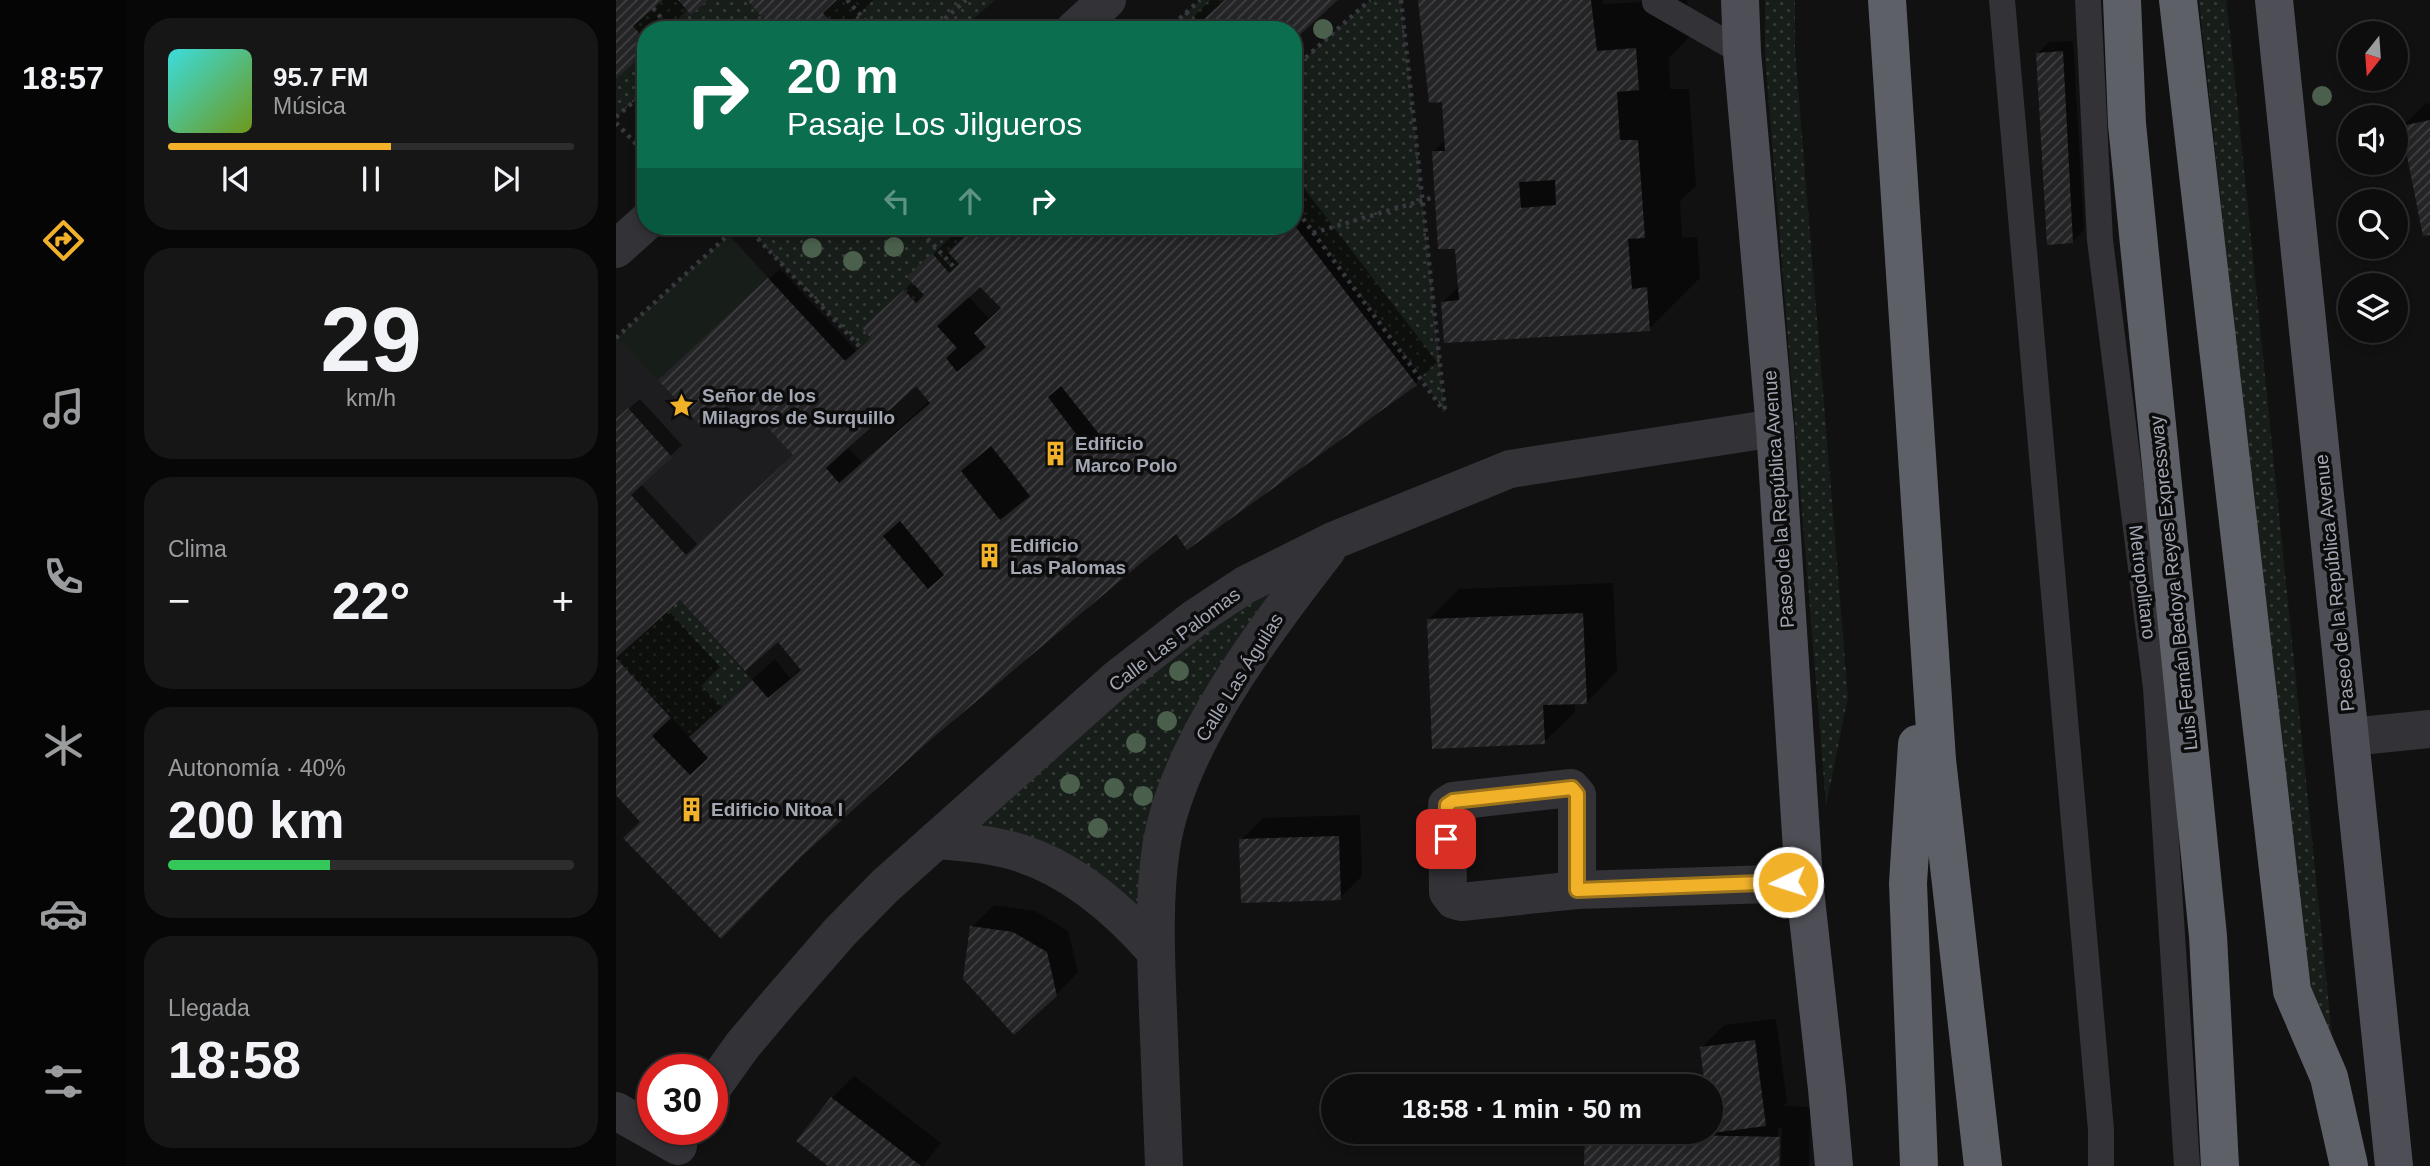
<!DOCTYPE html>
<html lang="es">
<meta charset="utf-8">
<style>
body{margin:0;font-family:Arial,sans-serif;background:#161617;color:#f1f3f6;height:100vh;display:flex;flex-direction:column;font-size:26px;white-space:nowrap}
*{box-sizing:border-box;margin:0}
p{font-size:23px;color:#9a9c9e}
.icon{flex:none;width:38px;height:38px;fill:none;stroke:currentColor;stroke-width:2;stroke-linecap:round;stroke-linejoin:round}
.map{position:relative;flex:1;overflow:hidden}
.panel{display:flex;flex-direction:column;gap:18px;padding:18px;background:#070708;width:490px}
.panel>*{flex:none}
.top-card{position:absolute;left:21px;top:21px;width:665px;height:214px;border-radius:28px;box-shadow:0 4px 10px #0003,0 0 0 2px #2d2d2e;background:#0b6e4f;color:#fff;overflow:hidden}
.needle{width:46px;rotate:197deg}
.tools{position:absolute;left:1722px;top:21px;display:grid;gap:14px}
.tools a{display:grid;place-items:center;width:70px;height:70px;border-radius:50%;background:#0d0d0e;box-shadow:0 4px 10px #0003,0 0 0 2px #2d2d2e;font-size:35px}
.speed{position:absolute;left:21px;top:1054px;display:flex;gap:14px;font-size:35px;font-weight:700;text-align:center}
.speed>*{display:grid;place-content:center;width:91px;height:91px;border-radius:50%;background:#0d0d0e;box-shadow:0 4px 10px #0003,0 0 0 2px #2d2d2e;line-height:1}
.speed .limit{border:10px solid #d22;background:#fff;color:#111}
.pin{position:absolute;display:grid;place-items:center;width:60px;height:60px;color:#fff;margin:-30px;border-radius:14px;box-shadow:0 4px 10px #0006}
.me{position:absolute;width:77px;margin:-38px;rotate:266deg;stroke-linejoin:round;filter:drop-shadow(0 0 5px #0008)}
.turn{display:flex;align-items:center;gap:24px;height:147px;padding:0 35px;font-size:32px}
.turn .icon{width:91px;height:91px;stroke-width:2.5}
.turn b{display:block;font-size:49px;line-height:60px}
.lanes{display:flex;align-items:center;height:66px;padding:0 35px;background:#0003;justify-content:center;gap:35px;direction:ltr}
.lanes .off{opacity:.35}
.big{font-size:52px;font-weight:700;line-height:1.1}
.panel .card{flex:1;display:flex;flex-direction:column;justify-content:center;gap:10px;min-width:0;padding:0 24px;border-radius:28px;background:#161617}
.panel .dial{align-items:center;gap:0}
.dial b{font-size:91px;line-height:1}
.song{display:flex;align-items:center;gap:21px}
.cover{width:84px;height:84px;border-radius:10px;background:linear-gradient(135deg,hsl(180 70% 55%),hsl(80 70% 35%))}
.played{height:7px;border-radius:4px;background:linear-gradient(90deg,#f1b22a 55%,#2d2d2e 55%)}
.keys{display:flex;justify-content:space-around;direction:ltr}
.heat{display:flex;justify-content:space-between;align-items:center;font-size:38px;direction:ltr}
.charge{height:10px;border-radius:5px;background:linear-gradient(90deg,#34c759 40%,#2d2d2e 0)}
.trip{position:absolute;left:705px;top:1074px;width:402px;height:70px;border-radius:35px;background:#0d0d0e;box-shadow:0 4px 10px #0003,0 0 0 2px #2d2d2e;font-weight:700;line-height:70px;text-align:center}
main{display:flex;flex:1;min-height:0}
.dock{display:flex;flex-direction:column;width:126px;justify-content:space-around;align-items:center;background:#050506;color:#9a9c9e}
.dock .icon{width:49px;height:49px}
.dock .selected{color:#f1b22a}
.dock b{font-size:32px;color:#f1f3f6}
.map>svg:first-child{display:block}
</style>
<main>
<nav class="dock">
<b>18:57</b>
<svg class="icon selected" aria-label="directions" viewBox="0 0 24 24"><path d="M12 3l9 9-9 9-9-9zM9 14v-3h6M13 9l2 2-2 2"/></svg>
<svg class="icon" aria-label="music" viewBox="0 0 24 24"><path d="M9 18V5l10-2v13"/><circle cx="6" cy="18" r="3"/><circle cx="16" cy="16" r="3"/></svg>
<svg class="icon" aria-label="phone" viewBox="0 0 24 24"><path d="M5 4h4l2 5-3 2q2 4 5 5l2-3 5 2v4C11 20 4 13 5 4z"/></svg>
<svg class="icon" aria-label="climate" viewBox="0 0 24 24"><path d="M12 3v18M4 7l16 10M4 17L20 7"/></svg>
<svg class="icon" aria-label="car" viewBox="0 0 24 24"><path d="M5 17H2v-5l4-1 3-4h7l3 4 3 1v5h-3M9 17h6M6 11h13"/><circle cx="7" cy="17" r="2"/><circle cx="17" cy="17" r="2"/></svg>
<svg class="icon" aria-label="filters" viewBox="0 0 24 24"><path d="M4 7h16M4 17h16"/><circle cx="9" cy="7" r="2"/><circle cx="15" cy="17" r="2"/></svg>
</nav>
<section class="panel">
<div class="card">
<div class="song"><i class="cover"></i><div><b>95.7 FM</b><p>Música</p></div></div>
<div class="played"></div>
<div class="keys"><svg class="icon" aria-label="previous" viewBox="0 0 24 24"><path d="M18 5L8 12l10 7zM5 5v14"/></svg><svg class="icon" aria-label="pause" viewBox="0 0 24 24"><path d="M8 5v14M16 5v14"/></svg><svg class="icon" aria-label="next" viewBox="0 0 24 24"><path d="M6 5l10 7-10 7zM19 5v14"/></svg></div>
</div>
<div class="card dial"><b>29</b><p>km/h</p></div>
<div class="card"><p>Clima</p>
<div class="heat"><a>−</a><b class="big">22°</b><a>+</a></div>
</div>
<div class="card"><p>Autonomía · 40%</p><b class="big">200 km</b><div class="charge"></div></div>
<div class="card"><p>Llegada</p><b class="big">18:58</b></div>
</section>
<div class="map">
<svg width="1814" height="1166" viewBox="0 0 1814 1166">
<defs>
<pattern id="grass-dots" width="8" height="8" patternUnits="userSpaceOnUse" patternTransform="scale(1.75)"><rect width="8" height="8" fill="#171d18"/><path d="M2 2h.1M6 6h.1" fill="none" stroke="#363b37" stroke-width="1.8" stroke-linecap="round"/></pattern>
<pattern id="building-hatch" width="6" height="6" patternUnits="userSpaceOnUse" patternTransform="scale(1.75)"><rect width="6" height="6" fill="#242426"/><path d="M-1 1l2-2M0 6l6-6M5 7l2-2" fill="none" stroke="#414143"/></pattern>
</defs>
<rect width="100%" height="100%" fill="#111112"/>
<path fill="#1d1d1f" d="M113,235L228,361L255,338L300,386L23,636L0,611V338Z"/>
<path fill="url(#grass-dots)" d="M47,0H131L157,30H119L111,21L101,30H30V41L17,26Z
M221,0H379L345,30H222L207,13Z
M584,0H609L587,20L595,30H576L570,23L563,30H551Z
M754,0H785L829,411L677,205V69Z
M1149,0H1179V50L1232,697L1210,806L1149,56Z
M1583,0H1610L1615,41L1716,1036L1689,984Z
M30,53V91L0,117V79Z
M130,226H360L332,251L343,264L333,273L316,254L292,276L308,295L244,347Z
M719,540L584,738L540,952L495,905L320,840L425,745Z
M64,600L136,680L73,737L0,658Z"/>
<path fill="#171d18" d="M113,235L152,278L42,380L1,337Z"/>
<path fill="#0007" fill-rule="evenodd" d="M0,0H89L72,9L51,30H30V50L0,77Z
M133,0H257L227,30H159Z
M595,0L608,1L720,0L677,30H564Z
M804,0H986L987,4L1071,0L1073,37L1053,58L1054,89H1073L1080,186L1064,201L1066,238L1081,237L1084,278L1033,329L827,302L844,285L841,247L817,152L830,139L827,100Z
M1457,41L1468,230L1457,241L1422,53L1433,42Z
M1814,103V233L1787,126L1809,104Z
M677,174L821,362L799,384L559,532L26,821L0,792V420L24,399L66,445L25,484L82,545L179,454L121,392L55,369L164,269L241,352L257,337L249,328L298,281L294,277L346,226H349L354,232L360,226H460L466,232L436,264L478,226H677ZM364,285L386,307L372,318L352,296ZM300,383L314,400L246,463L231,446ZM71,592L162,640L186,668L174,678L159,659L106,707L85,686L104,667L51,609Z
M997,583L1001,671L971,702H959V712L928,742L812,620L843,589Z
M744,815L746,876L724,898L625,840L647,818Z
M378,905L419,911L452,931L462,972L440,995L356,927Z
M1160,1019L1171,1102L1167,1106L1194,1107L1193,1166H1165L1166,1128H1162L1161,1166H970L971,1132H1096V1087L1086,1047L1108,1025Z
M238,1076L325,1143L307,1166H215L216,1098Z"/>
<path fill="url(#building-hatch)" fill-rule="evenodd" d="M0,0H47L17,26L30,41V53L0,79Z
M62,0H92L75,15Z
M131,0H221L207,13L222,30H157Z
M609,0H722L677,41V30H595L587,20Z
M802,0H975L981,51L1020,48L1023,90L1001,92L1004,140H1022L1029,238L1012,239L1016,289L1031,287L1034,331L828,343L825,302L843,300L839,249H822L816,151H829L826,102L813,103ZM939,180L940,205L905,208L903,182Z
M1447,51L1457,243L1431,245L1420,53Z
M1814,120V235L1807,236L1785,126Z
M360,226H463L468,232L475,226H679L801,385L571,550L560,534L313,741L184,858L105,939L7,838L24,822L0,795V658L55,718L36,736L74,775L92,758L73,737L136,680L152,698L185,670L162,642L129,671L64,600L0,658V419L12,408L56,457L15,495L70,555L177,455L121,394L86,427L42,380L152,278L229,361L255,338L246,328L288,290L300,303L308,295L291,277L316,253L333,273L343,264L332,252ZM364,287L385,308L358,333L370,347L341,372L330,358L341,348L321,326ZM300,386L314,403L223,483L210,468ZM445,386L487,439L472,450L432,397ZM375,446L414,496L384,520L345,471ZM284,521L328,575L312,589L267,536Z
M967,613L971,704L927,705L929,744L816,749L811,619Z
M723,836L725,900L625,903L623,839Z
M354,926L397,932L431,952L441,996L398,1035L347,979Z
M1139,1040L1150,1126L1096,1133V1087H1089L1084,1047Z
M215,1097L305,1166H212L180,1141Z
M969,1133L1164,1137L1163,1166H968Z"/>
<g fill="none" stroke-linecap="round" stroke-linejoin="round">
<path stroke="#38393e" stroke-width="4.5" stroke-dasharray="3.5 5" stroke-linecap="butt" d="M231,0L258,30
M785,0L829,411
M37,8L55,30
M570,12L586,30
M101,30L111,21L119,30
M316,30L350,0
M551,30L584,0
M677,69L754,0
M0,117L30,91
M0,123L30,154
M20,172L30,164
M677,205L828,411
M130,226L244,347
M300,226L338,267
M697,233L818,197
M0,338L122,226"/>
<path stroke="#323237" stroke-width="26" d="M1039,0V2L1126,52
M1386,0L1485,1130V1166
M1472,0L1484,240L1540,688L1571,1166"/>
<path stroke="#323237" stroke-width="38" d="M458,30L491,0
M0,249L30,222
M1734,737L1814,729
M320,840C342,842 364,843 385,848C448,861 499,905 540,952
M961,890V795L955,788L837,801L831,805L832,892L838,900L845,902L961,890L1156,884L1188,881
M96,1088L126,1046L163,1002L223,933L269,886L502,678L579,618L629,585L719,540L894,469L1159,428
M0,1111L62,1146
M548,1166C546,1115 544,1064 542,1012C540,958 537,902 545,848C561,745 648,631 711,550"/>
<path stroke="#4e4f56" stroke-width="38" d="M1124,0L1126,52L1159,428L1188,881L1211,1089L1218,1166
M1658,0L1778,1166"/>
<path stroke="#5e6068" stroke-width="38" d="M1271,0L1321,760L1367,1166
M1506,0L1511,124L1592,936L1604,1166
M1562,0L1676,991L1713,1077L1733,1166
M1301,744L1292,883L1303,1166"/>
</g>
<g fill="#4a5f4c">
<circle cx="707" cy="29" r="10"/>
<circle cx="1706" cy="96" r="10"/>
<circle cx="278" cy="247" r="10"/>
<circle cx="196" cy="248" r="10"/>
<circle cx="237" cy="261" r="10"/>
<circle cx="563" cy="671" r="10"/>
<circle cx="551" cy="721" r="10"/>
<circle cx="520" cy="743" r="10"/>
<circle cx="454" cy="784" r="10"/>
<circle cx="498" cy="788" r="10"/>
<circle cx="527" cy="796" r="10"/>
<circle cx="482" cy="828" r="10"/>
</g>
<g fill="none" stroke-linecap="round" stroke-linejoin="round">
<defs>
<path id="route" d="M830,839L831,805L837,801L956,788L961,794V890L1172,882"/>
</defs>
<use href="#route" stroke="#9d741b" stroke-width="18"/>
<use href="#route" stroke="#f1b22a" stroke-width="12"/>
</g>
<defs>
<symbol id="sight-bare" viewBox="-9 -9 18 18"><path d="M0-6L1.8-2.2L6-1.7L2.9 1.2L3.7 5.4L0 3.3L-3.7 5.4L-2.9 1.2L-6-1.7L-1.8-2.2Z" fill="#f1b22a" stroke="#0c0c0d" stroke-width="2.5" paint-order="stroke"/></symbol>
<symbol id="building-bare" viewBox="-9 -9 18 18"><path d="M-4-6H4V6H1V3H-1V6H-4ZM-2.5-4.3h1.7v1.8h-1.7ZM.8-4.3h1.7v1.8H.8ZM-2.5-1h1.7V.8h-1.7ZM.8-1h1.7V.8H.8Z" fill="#f1b22a" stroke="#0c0c0d" stroke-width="2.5" paint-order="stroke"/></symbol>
</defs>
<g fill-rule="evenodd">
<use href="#sight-bare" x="48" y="388" width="35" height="35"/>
<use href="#building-bare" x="422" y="436" width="35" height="35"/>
<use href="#building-bare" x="356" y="538" width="35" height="35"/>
<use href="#building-bare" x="58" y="792" width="35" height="35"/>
</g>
<g text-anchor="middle" stroke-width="7" stroke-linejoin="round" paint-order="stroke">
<g font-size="19" font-weight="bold" fill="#a2a7b3" stroke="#0c0c0d" text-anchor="start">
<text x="86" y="402">Señor de los<tspan x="86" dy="22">Milagros de Surquillo</tspan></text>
<text x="459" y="450">Edificio<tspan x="459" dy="22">Marco Polo</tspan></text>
<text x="394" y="552">Edificio<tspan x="394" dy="22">Las Palomas</tspan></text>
<text x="95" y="816">Edificio Nitoa I</text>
</g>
<g font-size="19" fill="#a2a7b3" stroke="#0c0c0d">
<text transform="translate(1162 499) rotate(-94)" y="7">Paseo de la República Avenue</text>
<text transform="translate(1527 582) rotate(83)" y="7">Metropolitano</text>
<text transform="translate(1557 583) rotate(-96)" y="7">Luis Fernán Bedoya Reyes Expressway</text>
<text transform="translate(1718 583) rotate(-96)" y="7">Paseo de la República Avenue</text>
<text transform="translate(558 639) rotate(-37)" y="7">Calle Las Palomas</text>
<text transform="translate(623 677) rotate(-58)" y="7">Calle Las Águilas</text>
</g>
</g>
</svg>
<div class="tools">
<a><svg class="needle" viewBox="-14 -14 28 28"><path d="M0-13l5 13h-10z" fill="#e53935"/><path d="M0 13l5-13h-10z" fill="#9a9c9e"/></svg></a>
<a><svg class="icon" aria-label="sound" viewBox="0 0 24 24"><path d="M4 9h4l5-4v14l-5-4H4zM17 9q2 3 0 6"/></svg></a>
<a><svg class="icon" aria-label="search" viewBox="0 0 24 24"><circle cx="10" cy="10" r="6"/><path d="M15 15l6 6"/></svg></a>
<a><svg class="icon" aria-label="layers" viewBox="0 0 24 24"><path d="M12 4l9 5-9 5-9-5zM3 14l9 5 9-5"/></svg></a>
</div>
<div class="speed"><div class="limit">30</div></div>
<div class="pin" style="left:830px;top:839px;background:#d93025"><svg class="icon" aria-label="arrive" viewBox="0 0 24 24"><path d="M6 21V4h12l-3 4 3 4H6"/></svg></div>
<svg class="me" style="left:1172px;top:882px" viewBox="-20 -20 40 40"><circle r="17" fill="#f1b22a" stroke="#fff" stroke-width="3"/><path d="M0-11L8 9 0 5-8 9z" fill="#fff"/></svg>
<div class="trip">18:58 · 1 min · 50 m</div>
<div class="top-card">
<div class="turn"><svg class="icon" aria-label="right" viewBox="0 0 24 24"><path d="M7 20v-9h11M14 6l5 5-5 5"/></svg><div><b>20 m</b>Pasaje Los Jilgueros</div></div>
<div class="lanes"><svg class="icon off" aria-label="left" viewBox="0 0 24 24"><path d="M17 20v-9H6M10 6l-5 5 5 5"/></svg><svg class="icon off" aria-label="ahead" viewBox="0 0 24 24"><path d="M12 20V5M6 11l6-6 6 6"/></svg><svg class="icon" aria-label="right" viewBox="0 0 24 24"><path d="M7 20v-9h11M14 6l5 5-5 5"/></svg></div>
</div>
</div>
</main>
